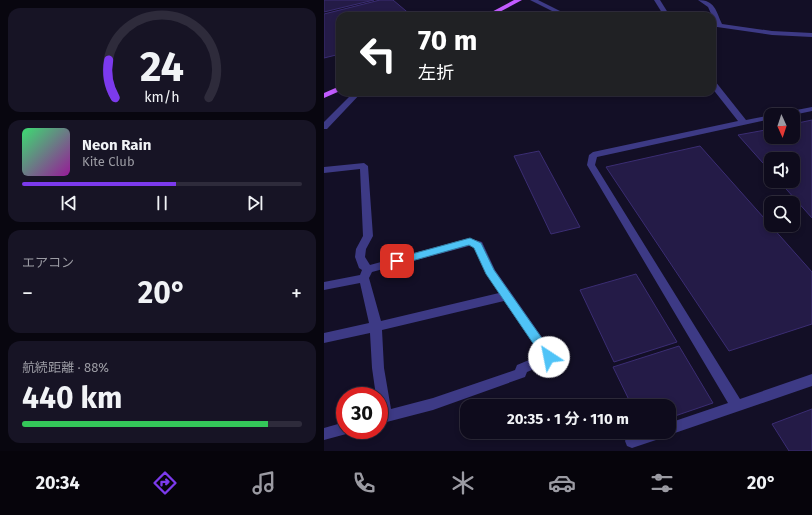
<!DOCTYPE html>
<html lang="ja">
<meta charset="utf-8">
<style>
body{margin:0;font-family:"Fira Sans","Noto Sans JP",sans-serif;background:#171425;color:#f1f3f6;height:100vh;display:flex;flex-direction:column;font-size:15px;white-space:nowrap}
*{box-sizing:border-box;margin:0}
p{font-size:13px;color:#9b9ba3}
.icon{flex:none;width:22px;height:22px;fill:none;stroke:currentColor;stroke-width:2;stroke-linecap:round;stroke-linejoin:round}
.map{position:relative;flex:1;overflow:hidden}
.side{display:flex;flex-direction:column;gap:8px;padding:8px;background:#08060f;width:324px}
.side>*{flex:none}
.hud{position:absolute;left:12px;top:12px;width:380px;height:84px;border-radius:12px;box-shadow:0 2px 6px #0003,0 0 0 1px #2e2b3b;background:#202124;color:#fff;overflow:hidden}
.needle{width:26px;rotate:177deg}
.fabs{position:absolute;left:440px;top:108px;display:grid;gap:8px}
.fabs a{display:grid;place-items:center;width:36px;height:36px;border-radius:8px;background:#0e0b1c;box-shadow:0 2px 6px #0003,0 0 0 1px #2e2b3b;font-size:20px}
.speed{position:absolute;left:12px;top:387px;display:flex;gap:8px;font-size:20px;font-weight:700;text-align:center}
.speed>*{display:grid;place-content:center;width:52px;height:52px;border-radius:50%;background:#0e0b1c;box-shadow:0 2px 6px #0003,0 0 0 1px #2e2b3b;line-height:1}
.speed .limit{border:6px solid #d22;background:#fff;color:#111}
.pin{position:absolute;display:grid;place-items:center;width:34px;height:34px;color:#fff;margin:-17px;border-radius:8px;box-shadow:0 2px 6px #0006}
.me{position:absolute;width:44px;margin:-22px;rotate:326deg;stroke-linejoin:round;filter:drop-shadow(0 0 3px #0008)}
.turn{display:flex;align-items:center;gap:14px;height:84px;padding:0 16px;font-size:18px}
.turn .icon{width:52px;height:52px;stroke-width:2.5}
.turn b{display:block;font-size:28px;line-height:34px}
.big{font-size:30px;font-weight:700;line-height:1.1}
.side .tile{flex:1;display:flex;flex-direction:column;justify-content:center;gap:6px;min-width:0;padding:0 14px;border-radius:12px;background:#171425}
.side .dial{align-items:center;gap:0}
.dial svg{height:104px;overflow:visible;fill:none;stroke:#2e2b3b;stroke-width:7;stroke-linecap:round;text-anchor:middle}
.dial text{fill:#f1f3f6;stroke:none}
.song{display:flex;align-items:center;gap:12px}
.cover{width:48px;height:48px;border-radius:6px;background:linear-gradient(135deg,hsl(140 70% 55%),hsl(300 70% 35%))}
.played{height:4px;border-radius:2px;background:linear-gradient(90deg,#7c3aed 55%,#2e2b3b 55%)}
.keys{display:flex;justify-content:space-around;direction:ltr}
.heat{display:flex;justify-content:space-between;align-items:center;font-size:22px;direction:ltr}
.charge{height:6px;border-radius:3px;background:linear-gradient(90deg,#34c759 88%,#2e2b3b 0)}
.trip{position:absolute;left:136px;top:399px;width:216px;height:40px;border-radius:12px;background:#0e0b1c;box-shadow:0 2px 6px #0003,0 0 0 1px #2e2b3b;font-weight:700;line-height:40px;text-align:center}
.dock{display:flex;height:64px;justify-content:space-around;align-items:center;background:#06040b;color:#9b9ba3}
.dock .icon{width:28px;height:28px}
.dock .on{color:#7c3aed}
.dock b{font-size:18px;color:#f1f3f6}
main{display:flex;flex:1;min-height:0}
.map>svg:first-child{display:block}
</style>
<main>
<section class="side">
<div class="tile dial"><svg viewBox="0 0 100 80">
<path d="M14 69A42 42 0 1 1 86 69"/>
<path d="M14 69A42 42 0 0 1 9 40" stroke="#7c3aed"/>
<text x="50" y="56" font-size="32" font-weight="700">24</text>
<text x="50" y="72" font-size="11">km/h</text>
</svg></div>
<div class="tile">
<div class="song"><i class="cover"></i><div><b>Neon Rain</b><p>Kite Club</p></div></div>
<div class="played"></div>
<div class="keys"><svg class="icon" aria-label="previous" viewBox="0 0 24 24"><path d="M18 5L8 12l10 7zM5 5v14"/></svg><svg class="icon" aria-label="pause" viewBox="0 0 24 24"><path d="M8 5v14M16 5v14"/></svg><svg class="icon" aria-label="next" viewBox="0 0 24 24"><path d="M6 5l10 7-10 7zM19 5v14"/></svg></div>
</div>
<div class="tile"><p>エアコン</p>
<div class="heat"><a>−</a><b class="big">20°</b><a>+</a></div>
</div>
<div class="tile"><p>航続距離 · 88%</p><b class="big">440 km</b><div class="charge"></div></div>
</section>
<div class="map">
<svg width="488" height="451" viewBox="0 0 488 451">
<rect width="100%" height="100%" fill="#130f26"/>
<path fill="#241b47" stroke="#3b2d73" d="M0,0H50L0,12Z
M56,0H69L88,16H16V54L0,58V14Z
M488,120V218L455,181H469V159H447V172L414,135L447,129V137H469V124Z
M376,146L488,272V324L405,351L282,167Z
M215,151L256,227L227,234L190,156Z
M312,274L353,342L290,362L256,290Z
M355,346L389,403L345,418V406H308L289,367Z
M488,409V451H465L448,424Z"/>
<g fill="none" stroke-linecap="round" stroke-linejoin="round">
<path fill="#3d3a85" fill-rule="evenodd" d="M206,0H214L246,16H238Z
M330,0H336L346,16H340Z
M374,0C391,0 392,11 398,24L448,31L488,33V37L448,35L393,27L384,7Z
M168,11L178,15L179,16L166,14L165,13Z
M388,81H391L422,120L447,115H449H447V119L273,157L271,165L416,399L488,374V386L345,435L342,434L341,437L308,448L303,446L301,441L303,436L316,432H345V423L404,403L263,165L265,155L269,152L414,121L388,88Z
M30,92H38L3,129H0V122Z
M488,107V111L469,115H453L457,113Z
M40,163L44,166L49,236L42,249L41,257L46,265L145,238L158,242L171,270L229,353L231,357L229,361L203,372L201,377L109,410L55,424V396H52L48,368L46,333L0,343V333L45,323L36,283L0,290V282L36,275L38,270L35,268L31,257L32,249L39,236L36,169L0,173V167ZM145,246L150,247L161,272L175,293L57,321L45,278L48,272ZM180,301L217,355L193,365L191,370L109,398L67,409L60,368L58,330Z
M21,422V430H27L26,433L0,440V428Z"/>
<path fill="#c25bff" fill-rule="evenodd" d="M190,0H198L168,16H160Z
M16,86V91L0,98V93Z"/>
</g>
<path fill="#4fc3f7" stroke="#337fa1" d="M146,238L157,243L170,270L229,354L230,357L229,361L225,362L221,361L162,274L150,248L145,245L73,265L68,261L73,258Z"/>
</svg>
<div class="fabs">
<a><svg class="needle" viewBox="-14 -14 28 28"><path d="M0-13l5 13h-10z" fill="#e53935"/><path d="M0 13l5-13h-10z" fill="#9b9ba3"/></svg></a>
<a><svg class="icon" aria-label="sound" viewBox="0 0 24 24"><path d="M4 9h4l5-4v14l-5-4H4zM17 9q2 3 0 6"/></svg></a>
<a><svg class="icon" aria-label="search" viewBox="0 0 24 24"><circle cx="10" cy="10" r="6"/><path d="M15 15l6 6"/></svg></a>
</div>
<div class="speed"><div class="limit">30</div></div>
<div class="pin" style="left:73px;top:261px;background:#d93025"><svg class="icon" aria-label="arrive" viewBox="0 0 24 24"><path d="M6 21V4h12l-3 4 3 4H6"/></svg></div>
<svg class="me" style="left:225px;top:357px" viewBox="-20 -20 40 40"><circle r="19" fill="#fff"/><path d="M0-13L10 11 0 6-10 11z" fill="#4fc3f7"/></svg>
<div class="trip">20:35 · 1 分 · 110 m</div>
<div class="hud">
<div class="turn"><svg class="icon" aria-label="left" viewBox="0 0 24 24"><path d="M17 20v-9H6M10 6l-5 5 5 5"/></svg><div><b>70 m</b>左折</div></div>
</div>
</div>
</main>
<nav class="dock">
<b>20:34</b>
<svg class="icon on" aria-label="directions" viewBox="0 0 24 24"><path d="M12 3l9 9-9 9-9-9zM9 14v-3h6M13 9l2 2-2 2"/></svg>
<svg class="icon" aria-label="music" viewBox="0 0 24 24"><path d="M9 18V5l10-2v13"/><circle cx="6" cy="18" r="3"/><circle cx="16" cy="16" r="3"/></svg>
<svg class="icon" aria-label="phone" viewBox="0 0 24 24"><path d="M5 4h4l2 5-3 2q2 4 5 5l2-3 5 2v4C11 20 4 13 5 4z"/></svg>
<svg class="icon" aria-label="climate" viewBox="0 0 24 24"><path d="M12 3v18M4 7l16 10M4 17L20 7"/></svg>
<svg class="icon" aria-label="car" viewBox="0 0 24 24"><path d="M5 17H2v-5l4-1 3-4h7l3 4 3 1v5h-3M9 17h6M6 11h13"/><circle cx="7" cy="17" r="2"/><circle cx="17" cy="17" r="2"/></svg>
<svg class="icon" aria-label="filters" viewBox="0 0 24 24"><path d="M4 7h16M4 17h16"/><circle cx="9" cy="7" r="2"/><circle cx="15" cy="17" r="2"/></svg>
<b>20°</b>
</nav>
